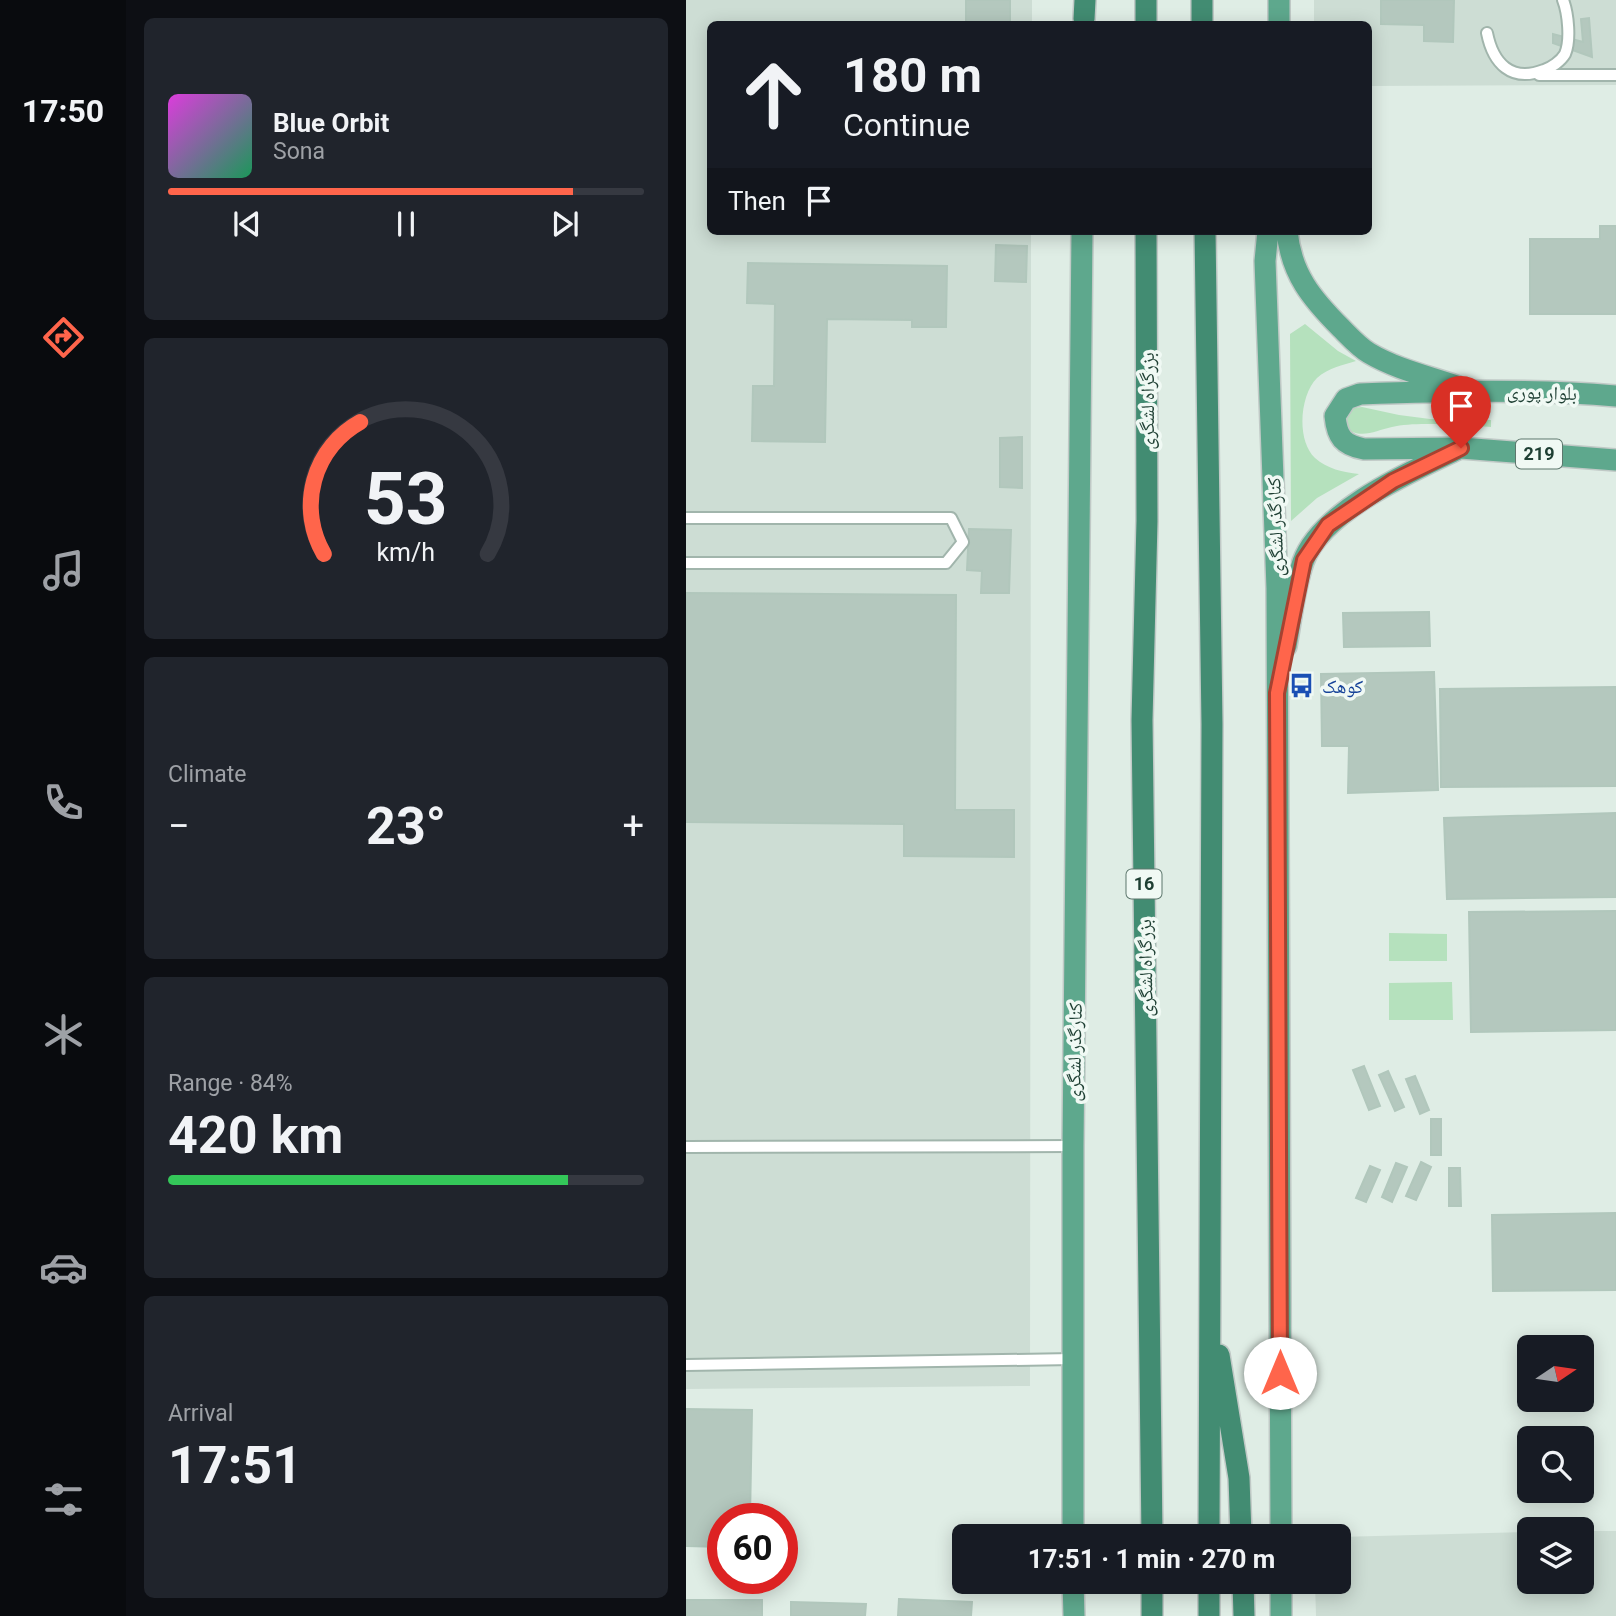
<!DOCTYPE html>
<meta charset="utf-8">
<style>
body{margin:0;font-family:Roboto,"Noto Naskh Arabic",sans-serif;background:#20242c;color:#f1f3f6;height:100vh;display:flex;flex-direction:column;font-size:26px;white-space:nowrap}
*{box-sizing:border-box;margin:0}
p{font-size:23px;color:#9ea1a6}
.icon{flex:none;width:38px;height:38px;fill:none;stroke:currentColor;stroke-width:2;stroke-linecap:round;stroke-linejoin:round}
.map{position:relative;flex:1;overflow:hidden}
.details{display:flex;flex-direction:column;gap:18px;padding:18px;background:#0d0f14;width:560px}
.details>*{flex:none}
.hud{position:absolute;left:21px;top:21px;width:665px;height:214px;border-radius:10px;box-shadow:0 4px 18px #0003;background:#171b24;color:#f1f3f6;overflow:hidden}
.needle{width:46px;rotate:77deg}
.tools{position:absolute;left:831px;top:1335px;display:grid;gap:14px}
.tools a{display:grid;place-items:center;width:77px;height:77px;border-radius:10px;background:#171b24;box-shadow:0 4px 18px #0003;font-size:35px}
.speed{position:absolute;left:21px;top:1503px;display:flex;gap:14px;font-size:35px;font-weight:700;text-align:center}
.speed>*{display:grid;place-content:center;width:91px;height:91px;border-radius:50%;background:#171b24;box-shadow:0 4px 18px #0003;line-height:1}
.speed .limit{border:10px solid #d22;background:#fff;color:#111}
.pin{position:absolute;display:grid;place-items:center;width:60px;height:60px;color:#fff;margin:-72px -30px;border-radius:50% 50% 50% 0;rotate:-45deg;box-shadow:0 0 7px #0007}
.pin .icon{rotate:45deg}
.me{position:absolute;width:77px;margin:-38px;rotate:0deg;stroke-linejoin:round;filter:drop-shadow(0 0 5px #0008)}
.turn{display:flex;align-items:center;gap:24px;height:147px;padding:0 21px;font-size:32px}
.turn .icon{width:91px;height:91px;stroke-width:2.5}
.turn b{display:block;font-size:49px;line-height:60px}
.then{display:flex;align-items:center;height:66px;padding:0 21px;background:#0003;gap:14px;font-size:26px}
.big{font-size:52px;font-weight:700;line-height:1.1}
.details .card{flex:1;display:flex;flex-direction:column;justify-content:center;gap:10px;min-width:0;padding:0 24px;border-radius:10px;background:#20242c}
.details .dial{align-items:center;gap:0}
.dial svg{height:182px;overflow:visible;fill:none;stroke:#363941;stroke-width:7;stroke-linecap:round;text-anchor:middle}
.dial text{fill:#f1f3f6;stroke:none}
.song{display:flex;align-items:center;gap:21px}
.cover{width:84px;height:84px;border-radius:10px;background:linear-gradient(135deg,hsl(300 70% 55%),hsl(150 70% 35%))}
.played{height:7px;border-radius:4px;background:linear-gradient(90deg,#ff654b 85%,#363941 85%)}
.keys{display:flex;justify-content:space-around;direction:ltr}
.heat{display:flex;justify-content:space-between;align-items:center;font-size:38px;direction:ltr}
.charge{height:10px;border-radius:5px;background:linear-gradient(90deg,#34c759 84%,#363941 0)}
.trip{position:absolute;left:266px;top:1524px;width:399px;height:70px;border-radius:10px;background:#171b24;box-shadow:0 4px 18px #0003;font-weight:700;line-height:70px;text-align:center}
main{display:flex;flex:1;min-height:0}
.tabs{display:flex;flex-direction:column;width:126px;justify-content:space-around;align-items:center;background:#090b0e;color:#9ea1a6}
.tabs .icon{width:49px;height:49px}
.tabs .selected{color:#ff654b}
.tabs b{font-size:32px;color:#f1f3f6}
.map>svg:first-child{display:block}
</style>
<main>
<nav class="tabs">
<b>17:50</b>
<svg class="icon selected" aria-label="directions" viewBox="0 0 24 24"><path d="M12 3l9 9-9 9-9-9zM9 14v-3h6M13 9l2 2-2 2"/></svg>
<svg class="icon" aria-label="music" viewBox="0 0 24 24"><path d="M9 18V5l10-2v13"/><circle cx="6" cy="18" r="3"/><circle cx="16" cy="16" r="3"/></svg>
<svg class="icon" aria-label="phone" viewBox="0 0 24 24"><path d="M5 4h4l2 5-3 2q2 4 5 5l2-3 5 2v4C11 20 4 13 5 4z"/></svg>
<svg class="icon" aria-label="climate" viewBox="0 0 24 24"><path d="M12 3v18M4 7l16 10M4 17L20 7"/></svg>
<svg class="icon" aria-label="car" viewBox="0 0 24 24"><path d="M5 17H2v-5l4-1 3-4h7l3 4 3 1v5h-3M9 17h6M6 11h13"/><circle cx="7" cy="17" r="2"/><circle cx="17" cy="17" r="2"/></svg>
<svg class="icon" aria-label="filters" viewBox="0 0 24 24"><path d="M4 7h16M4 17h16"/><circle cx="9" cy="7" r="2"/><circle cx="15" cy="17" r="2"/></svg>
</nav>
<section class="details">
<div class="card">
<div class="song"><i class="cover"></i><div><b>Blue Orbit</b><p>Sona</p></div></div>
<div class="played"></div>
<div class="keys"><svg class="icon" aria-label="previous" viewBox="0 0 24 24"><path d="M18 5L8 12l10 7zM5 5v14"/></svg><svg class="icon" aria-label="pause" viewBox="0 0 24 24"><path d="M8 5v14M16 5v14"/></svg><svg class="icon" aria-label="next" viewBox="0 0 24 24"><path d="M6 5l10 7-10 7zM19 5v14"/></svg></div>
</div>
<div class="card dial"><svg viewBox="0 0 100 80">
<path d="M14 69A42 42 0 1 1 86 69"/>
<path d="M14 69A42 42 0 0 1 30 11" stroke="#ff654b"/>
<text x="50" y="56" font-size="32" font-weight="700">53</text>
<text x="50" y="72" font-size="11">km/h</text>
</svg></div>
<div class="card"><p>Climate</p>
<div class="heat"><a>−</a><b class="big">23°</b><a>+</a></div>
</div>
<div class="card"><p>Range · 84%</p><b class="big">420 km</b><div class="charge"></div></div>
<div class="card"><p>Arrival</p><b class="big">17:51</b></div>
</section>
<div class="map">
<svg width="930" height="1616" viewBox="0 0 930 1616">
<rect width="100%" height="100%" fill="#dfede5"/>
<path fill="#cdddd4" d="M0,0H346V24H24V231H345L344,1386L0,1389Z
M628,0H930V85L683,86L682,24H628Z
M896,1531H930V1616H630L629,1582H653V1537L843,1532L844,1582H896Z"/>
<path fill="#b5e1bd" d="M619,324L652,351L670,361C657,365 642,368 631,378C614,395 610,440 629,458C641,469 657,472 673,474L631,498L605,521L604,334Z
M676,407L713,415L744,419L805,420V427C778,426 732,421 706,427C691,430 679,438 664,431C659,422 659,416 667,408Z
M703,933L761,934V961H703Z
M766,982L767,1020H703V983Z"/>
<path fill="#b4c8be" stroke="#b1c7bc" stroke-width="2" d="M280,0H324V24H280Z
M695,0H768L767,42L738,41V25L695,24Z
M903,18L906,57L867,43V34L897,42L895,19Z
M914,226H930V314H844V239H914Z
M310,245L341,246L340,282L309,281Z
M62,263L261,266L260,327H226V320L141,319L139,442L66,441L67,386H88L89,304L61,303Z
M336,437V488L314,487V438Z
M283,529L325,530L323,593H295L296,571L281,570Z
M0,593L270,595L269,810H328V857L218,856V824L0,822Z
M743,612L744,646L658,647L657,613Z
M748,672L752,790L662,793L663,746H636L635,674Z
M930,687V786L755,787L754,689Z
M930,813V897L761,899L758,818Z
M930,911V1030L785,1032L783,912Z
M678,1066L694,1106L683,1110L667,1070Z
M702,1071L718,1107L709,1111L693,1075Z
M729,1076L743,1110L734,1114L720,1079Z
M745,1119H755V1155H745Z
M735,1162L745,1167L730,1200L720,1196Z
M710,1163L721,1167L706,1202L696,1197Z
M684,1166L694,1170L680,1202L670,1198Z
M763,1168H774L775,1206H763Z
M930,1213V1290L807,1291L806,1215Z
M0,1409L66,1410L64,1519H37V1547L0,1546Z
M213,1599L286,1602L285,1616H212Z
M0,1600H76V1616H0Z
M105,1602L180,1604L179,1616H105Z"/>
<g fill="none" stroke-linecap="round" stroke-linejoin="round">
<defs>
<path id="service" d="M801,33C807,63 825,83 858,70C865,68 875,61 879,54C885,40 882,13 877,0
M853,75H930
M0,518H265L277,542L260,563H0
M0,1147L387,1146
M0,1365L387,1359"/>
<path id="primary" d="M593,0V24
M582,231L579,261L591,588L595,1536
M601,231C605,274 626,299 655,328C664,337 673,347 683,353C710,369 741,376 770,386
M930,396C844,389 760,391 674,394L660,399L649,416C651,437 657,445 678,449L775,448L930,460
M600,646C605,619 608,588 617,562C635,511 724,472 770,450
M387,1536V1146L396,231
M387,1582L388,1616
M595,1582V1616"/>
<path id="trunk" d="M460,0V24
M398,19L399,0
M516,24V0
M460,231L461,521L456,720L466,1536
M519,231L526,724L523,1536
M533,1355L553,1478L555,1536
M523,1582V1616
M557,1582L558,1616
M466,1616V1582"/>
</defs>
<use href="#service" stroke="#a1b5ac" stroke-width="14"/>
<use href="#primary" stroke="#c0c9c6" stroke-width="24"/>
<use href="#trunk" stroke="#c0c9c6" stroke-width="24"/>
<use href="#service" stroke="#fff" stroke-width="10"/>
<use href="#primary" stroke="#5ea88d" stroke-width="21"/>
<use href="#trunk" stroke="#428c72" stroke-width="21"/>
</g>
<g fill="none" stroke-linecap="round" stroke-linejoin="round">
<defs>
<path id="route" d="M594,1373L591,693L618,560L642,525L707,481L775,448"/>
</defs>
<use href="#route" stroke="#a64231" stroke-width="18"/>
<use href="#route" stroke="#ff654b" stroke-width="12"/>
</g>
<defs>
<symbol id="bus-bare" viewBox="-9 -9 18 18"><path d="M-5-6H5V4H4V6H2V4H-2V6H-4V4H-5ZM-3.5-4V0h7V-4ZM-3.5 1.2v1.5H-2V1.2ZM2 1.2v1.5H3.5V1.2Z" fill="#1a4fb4" stroke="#f0f9f4" stroke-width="2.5" paint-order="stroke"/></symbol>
</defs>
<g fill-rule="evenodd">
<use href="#bus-bare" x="598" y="668" width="35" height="35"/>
</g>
<g text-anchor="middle" stroke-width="7" stroke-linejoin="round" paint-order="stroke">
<g fill="#f0f9f4" stroke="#5d776d" stroke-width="2">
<rect x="830" y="439.5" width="46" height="29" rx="5"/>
<rect x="440.5" y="869.5" width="35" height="29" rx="5"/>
</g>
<g font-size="18" font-weight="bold" fill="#1e3f33">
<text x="853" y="460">219</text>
<text x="458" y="890">16</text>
</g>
<g font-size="19" fill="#1e3f33" stroke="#f0f9f4">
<text transform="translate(856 392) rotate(2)" y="7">بلوار پوری</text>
<text transform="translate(461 401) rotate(-90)" y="7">بزرگراه لشگری</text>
<text transform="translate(589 527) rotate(-92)" y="7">کنارگذر لشگری</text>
<text transform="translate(459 968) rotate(-91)" y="7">بزرگراه لشگری</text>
<text transform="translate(388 1052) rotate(-89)" y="7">کنارگذر لشگری</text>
</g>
<g font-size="19" fill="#164399" stroke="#f0f9f4" text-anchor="start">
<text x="636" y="693">کوهک</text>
</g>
</g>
</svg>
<div class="tools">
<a><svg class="needle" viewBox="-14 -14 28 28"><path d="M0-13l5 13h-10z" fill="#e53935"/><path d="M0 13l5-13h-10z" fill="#9ea1a6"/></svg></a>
<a><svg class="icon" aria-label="search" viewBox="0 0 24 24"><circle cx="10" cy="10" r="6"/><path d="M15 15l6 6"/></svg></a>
<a><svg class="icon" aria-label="layers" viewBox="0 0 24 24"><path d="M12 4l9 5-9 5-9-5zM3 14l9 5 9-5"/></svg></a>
</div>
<div class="speed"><div class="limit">60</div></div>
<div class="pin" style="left:775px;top:448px;background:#d93025"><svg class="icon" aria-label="arrive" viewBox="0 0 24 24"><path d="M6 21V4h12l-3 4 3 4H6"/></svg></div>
<svg class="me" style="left:594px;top:1373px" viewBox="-20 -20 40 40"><circle r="19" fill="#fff"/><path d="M0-13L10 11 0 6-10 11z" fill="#ff654b"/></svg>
<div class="trip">17:51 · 1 min · 270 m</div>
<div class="hud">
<div class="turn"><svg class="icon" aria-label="ahead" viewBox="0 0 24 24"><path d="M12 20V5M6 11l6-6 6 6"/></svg><div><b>180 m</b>Continue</div></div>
<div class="then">Then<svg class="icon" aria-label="arrive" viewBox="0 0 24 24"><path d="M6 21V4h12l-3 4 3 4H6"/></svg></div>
</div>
</div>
</main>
